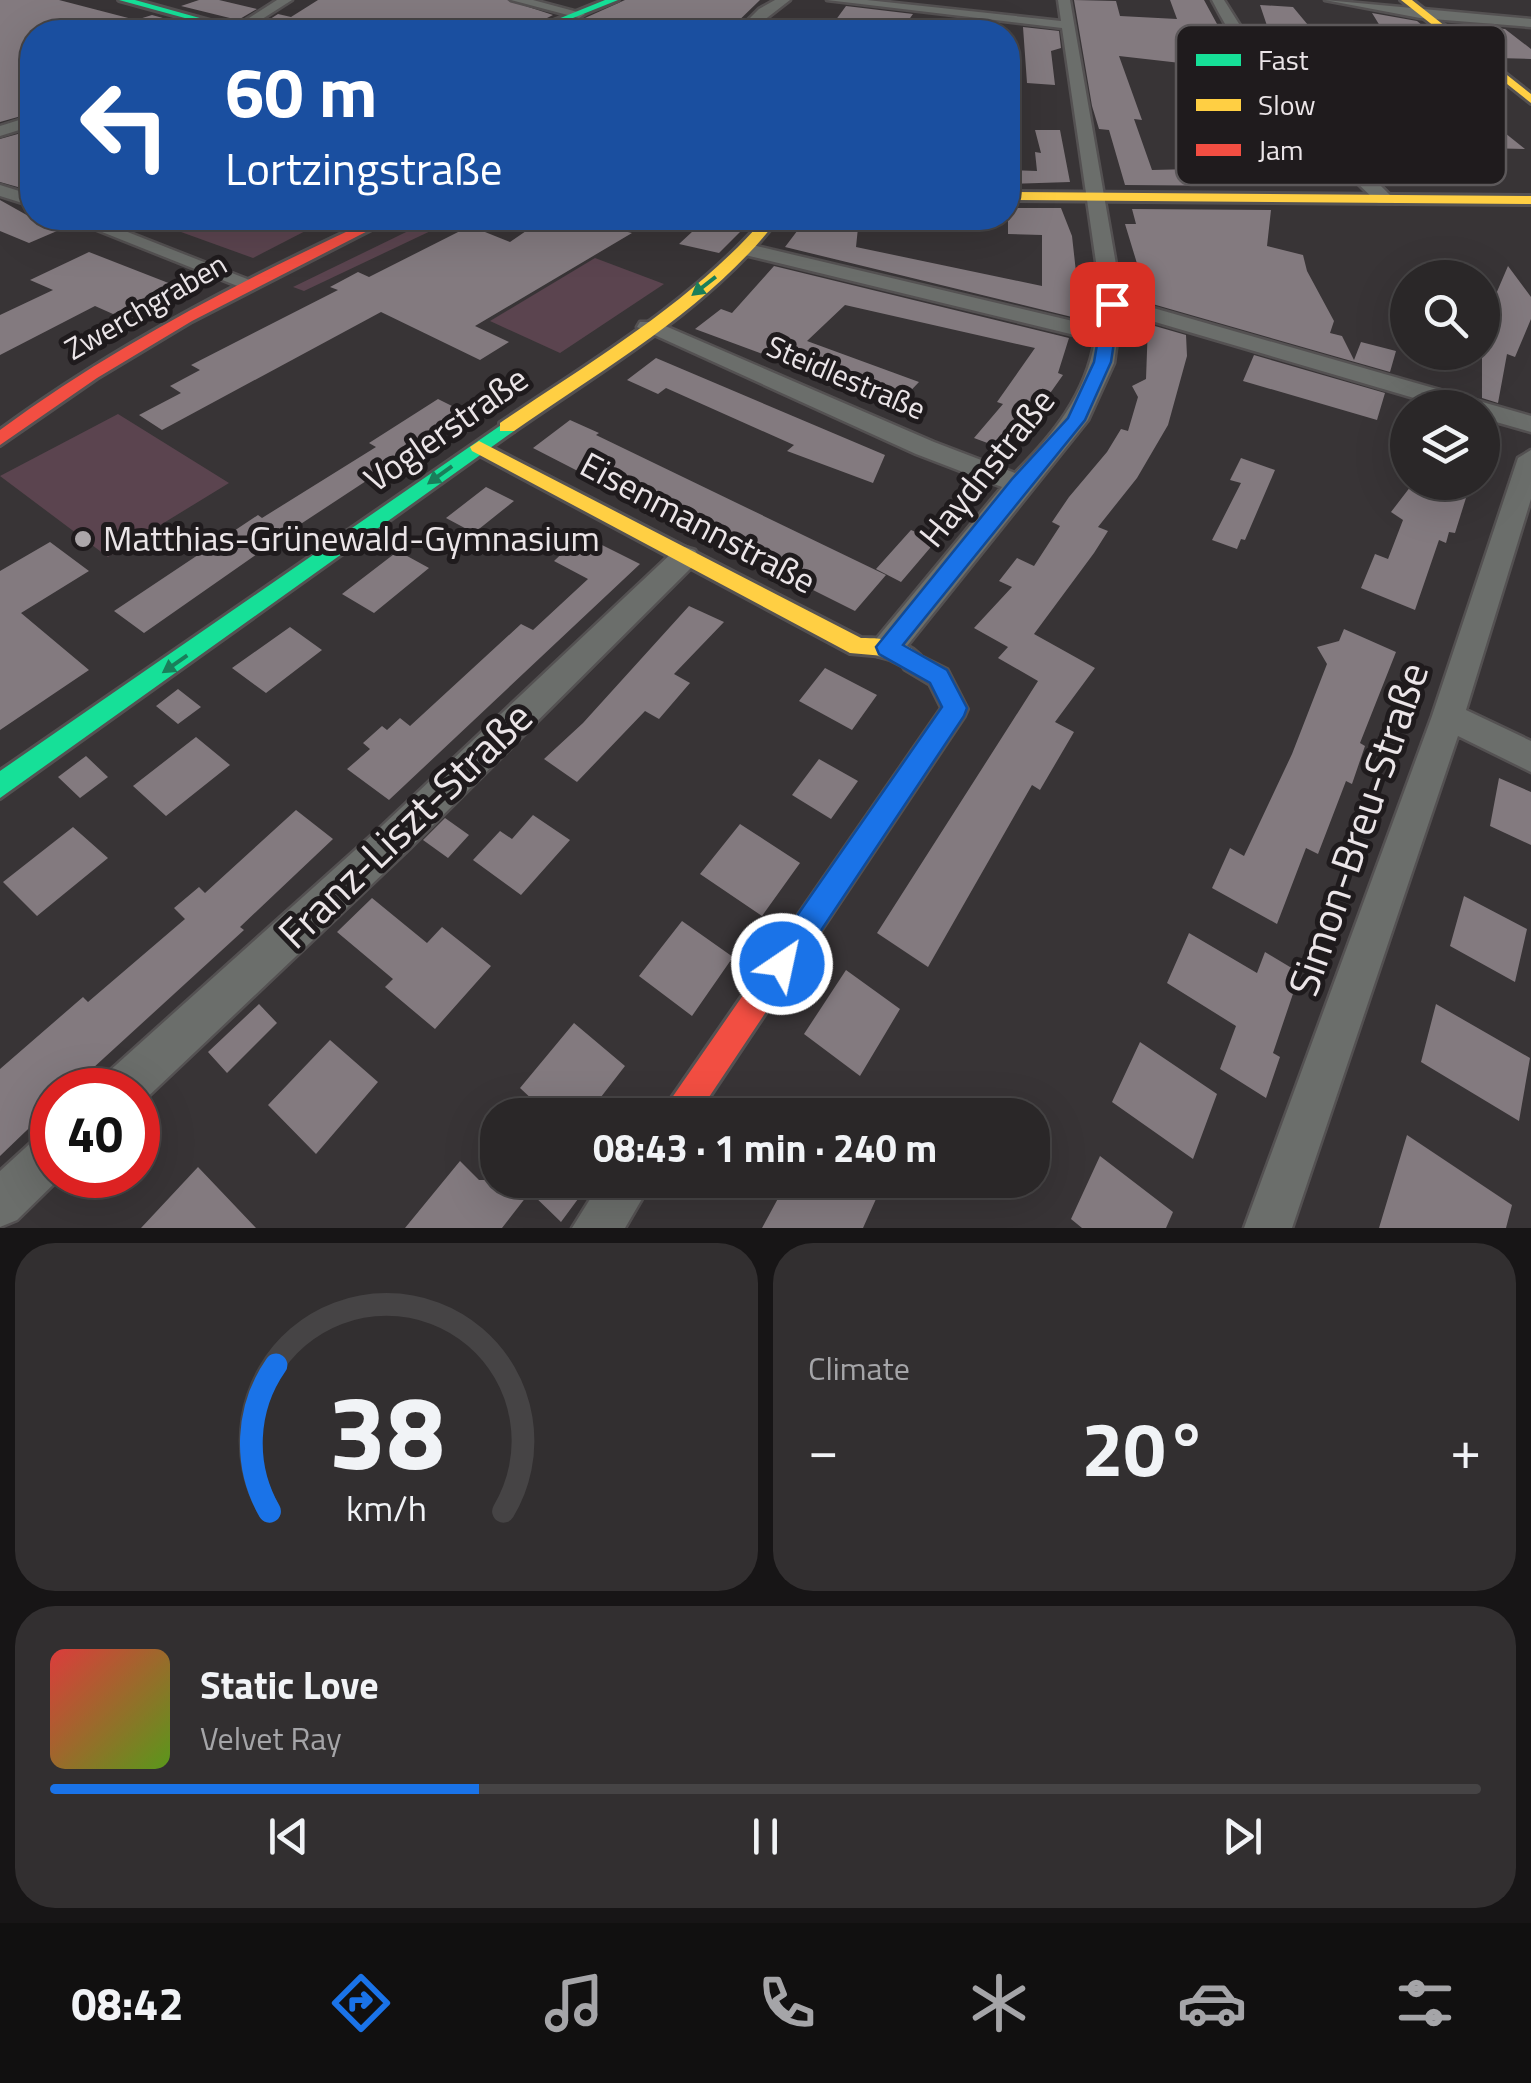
<!DOCTYPE html>
<meta charset="utf-8">
<style>
body{margin:0;font-family:"Titillium Web",sans-serif;background:#322f30;color:#f1f3f6;height:100vh;display:flex;flex-direction:column;font-size:38px;white-space:nowrap}
*{box-sizing:border-box;margin:0}
p{font-size:32px;color:#a5a5a8}
.icon{flex:none;width:55px;height:55px;fill:none;stroke:currentColor;stroke-width:2;stroke-linecap:round;stroke-linejoin:round}
.map{position:relative;height:1228px;overflow:hidden}
.details{display:flex;flex-direction:column;gap:15px;padding:15px;background:#171516;flex:1}
.details>*{flex:none}
.guide{position:absolute;left:20px;top:20px;width:1000px;height:210px;border-radius:40px;box-shadow:0 10px 40px #0002,0 0 0 2px #464445;background:#1a4fa0;color:#fff;overflow:hidden}
.tools{position:absolute;left:1390px;top:260px;display:grid;gap:20px}
.tools a{display:grid;place-items:center;width:110px;height:110px;border-radius:50%;background:#2a2728;box-shadow:0 10px 40px #0002,0 0 0 2px #464445;font-size:50px}
.speed{position:absolute;left:30px;top:1068px;display:flex;gap:20px;font-size:50px;font-weight:700;text-align:center}
.speed>*{display:grid;place-content:center;width:130px;height:130px;border-radius:50%;background:#2a2728;box-shadow:0 10px 40px #0002,0 0 0 2px #464445;line-height:1}
.speed .limit{border:15px solid #d22;background:#fff;color:#111}
.pin{position:absolute;display:grid;place-items:center;width:85px;height:85px;color:#fff;margin:-42px;border-radius:20px;box-shadow:0 5px 15px #0006}
.me{position:absolute;width:110px;margin:-55px;rotate:34deg;stroke-linejoin:round;filter:drop-shadow(0 0 8px #0008)}
.turn{display:flex;align-items:center;gap:35px;height:210px;padding:0 40px;font-size:45px}
.turn .icon{width:130px;height:130px;stroke-width:2.5}
.turn b{display:block;font-size:70px;line-height:85px}
.big{font-size:75px;font-weight:700;line-height:1.1}
.details .widget{flex:1;display:flex;flex-direction:column;justify-content:center;gap:15px;min-width:0;padding:0 35px;border-radius:40px;background:#322f30}
.details .dial{align-items:center;gap:0}
.dial svg{height:260px;overflow:visible;fill:none;stroke:#464445;stroke-width:7;stroke-linecap:round;text-anchor:middle}
.dial text{fill:#f1f3f6;stroke:none}
.song{display:flex;align-items:center;gap:30px}
.cover{width:120px;height:120px;border-radius:15px;background:linear-gradient(135deg,hsl(0 70% 55%),hsl(90 70% 35%))}
.played{height:10px;border-radius:5px;background:linear-gradient(90deg,#1a73e8 30%,#464445 30%)}
.keys{display:flex;justify-content:space-around;direction:ltr}
.heat{display:flex;justify-content:space-between;align-items:center;font-size:55px;direction:ltr}
.details .tiles{flex:1;display:grid;gap:15px;grid-template-columns:1fr 1fr}
.widget:last-child{grid-column:span 2}
.trip{position:absolute;left:480px;top:1098px;width:570px;height:100px;border-radius:40px;background:#2a2728;box-shadow:0 10px 40px #0002,0 0 0 2px #464445;font-weight:700;line-height:100px;text-align:center}
.menu{display:flex;height:160px;justify-content:space-around;align-items:center;background:#111010;color:#a5a5a8}
.menu .icon{width:70px;height:70px}
.menu .on{color:#1a73e8}
.menu b{font-size:45px;color:#f1f3f6}
.map>svg:first-child{display:block}
</style>
<div class="map">
<svg width="1531" height="1228" viewBox="0 0 1531 1228">
<rect width="100%" height="100%" fill="#383436"/>
<path fill="#5b444f" d="M334,218L341,220L323,229L315,226L253,258L145,219Z
M435,218H458L304,291L293,287Z
M595,258L664,284L560,353L490,321Z
M118,414L229,483L108,557L0,476Z"/>
<path fill="#837a7f" d="M0,0H59L136,20L152,15L214,32H32V113L0,122Z
M199,0H219L257,9L238,20L181,6Z
M318,0H507L553,15L519,32H258L256,28L278,14L291,17Z
M625,0H760L727,32H554Z
M1074,0L1116,1L1120,16L1177,19L1170,0H1204L1242,70L1119,56L1142,120L1134,119L1152,170L1235,168L1250,186L1125,185L1109,130L1099,129L1092,106Z
M1260,5L1293,7L1363,91L1355,155L1320,120L1329,69L1281,67Z
M846,6L913,14L900,32H827Z
M1372,13L1417,21L1461,58H1441L1471,86L1462,112L1480,113L1525,149L1483,148L1472,139H1399L1418,101L1427,102Z
M1454,25L1505,29L1531,49V59L1497,58Z
M1023,27L1059,31L1061,48L1051,51L1055,85L1027,83Z
M32,130V191L0,182V139Z
M1035,130H1060L1070,182L1008,184V170L1037,171L1035,152L1041,153Z
M0,200L32,218L64,228L29,243L0,231Z
M1008,208H1061L1072,236L1078,290L1076,318L785,247L807,218H859L856,247L1042,286V235L1008,234Z
M1132,209L1271,210L1267,246L1303,255L1307,271L1334,321L1330,333L1342,336L1354,360L1361,342L1396,351L1390,372L1149,303L1125,224H1136Z
M545,218H568L632,233L475,326L509,342L480,360L381,312L162,430L139,415L181,393L170,386L200,370L191,365L338,290L330,287L358,272L369,277L470,226L510,242Z
M707,218H754L719,253L679,244Z
M89,252L171,284L113,314L95,306L0,355V315L53,290L30,280Z
M774,266L1069,338L1058,373L1063,375L1009,451L974,438L1003,404L997,402L1035,348L845,305L807,341L919,382L898,404L695,329L721,309L732,313Z
M1508,266L1531,297V319L1515,357L1507,354L1498,403L1482,398V337L1492,316L1487,315Z
M1148,324L1186,335L1187,356L1168,425L1137,478L1098,527L1108,531L1094,553L1034,634L1095,668L1055,722L1074,732L1040,790L1032,785L928,967L877,933L1038,681L998,658L1008,647L974,628L1012,587L999,581L1017,558L1034,566L1060,526L1052,522L1069,497L1107,452L1121,429L1128,431L1138,397L1132,386L1146,379Z
M1254,355L1385,393L1377,420L1243,381Z
M656,358L885,455L873,483L787,451L794,445L666,388L658,394L627,380Z
M438,399L468,414L287,533L144,633L114,611L258,515L262,518L376,447L369,443Z
M570,420L599,433L596,435L886,575L855,611L737,552L742,547L649,498L642,504L533,448Z
M1241,458L1275,470L1245,540L1241,539L1237,549L1212,540L1241,483L1230,480Z
M1414,482H1471L1455,533L1449,532L1446,543L1439,540L1415,610L1361,588L1375,554L1388,559L1403,520L1391,512Z
M486,487L514,501L474,533L446,518Z
M911,530L936,541L901,582L876,569Z
M586,537L640,564L389,800L347,769L370,749L363,743L382,726L387,730L400,718L410,726L521,624L533,630L588,579L554,561L574,542L578,544Z
M50,542L89,571L21,613L89,670L0,730V571Z
M398,551L429,568L374,613L342,594Z
M689,606L724,622L674,674L690,683L659,719L645,711L577,782L544,759L583,723Z
M290,627L322,650L266,693L232,668Z
M1344,629L1396,652L1360,743L1365,746L1352,784L1346,781L1318,854L1306,848L1277,924L1212,888L1230,848L1244,856L1292,754L1327,664L1317,647L1339,641Z
M825,668L877,695L852,730L799,701Z
M178,689L201,707L178,724L156,706Z
M196,737L230,765L166,816L133,786Z
M86,756L108,777L80,798L58,777Z
M819,759L858,781L831,819L792,795Z
M1499,778L1531,792V845L1490,826Z
M296,810L333,839L240,927L244,930L69,1090H52V1106L0,1156V1069L83,997L88,1002L185,919L174,908L199,887L205,893Z
M533,815L570,840L521,895L473,860L500,831L512,839Z
M445,818L469,835L448,858L423,840Z
M740,824L800,863L762,916L700,874Z
M73,827L108,858L37,916L3,882Z
M1464,896L1527,929L1515,982L1450,946Z
M372,898L427,943L442,927L491,966L435,1029L385,987L393,979L337,932Z
M682,921L733,957L692,1016L639,976Z
M1189,933L1257,973L1265,952L1300,973L1273,1053L1280,1057L1266,1098L1220,1069L1236,1026L1167,983Z
M846,970L900,1009L860,1076L804,1034Z
M259,1004L277,1023L227,1073L208,1052Z
M1436,1004L1530,1058L1519,1121L1421,1062Z
M574,1023L625,1066L587,1115H549L520,1088Z
M330,1040L378,1082L316,1154L268,1105Z
M1140,1042L1217,1094L1193,1159L1112,1102Z
M1407,1135L1512,1205L1506,1228H1379Z
M1100,1156L1173,1212L1166,1228H1082L1071,1219Z
M460,1161L479,1180H592L561,1222L530,1192L502,1228H405Z
M198,1167L256,1228H141Z
M788,1180H849L876,1199L863,1228H762Z"/>
<g fill="none" stroke-linecap="round" stroke-linejoin="round">
<defs>
<path id="street" d="M277,0H292L242,32L230,30Z
M511,0H533L585,14L579,18Z
M775,0H790L749,32H736L759,9Z
M827,0H867L1061,21L1058,0H1070L1122,299L1531,416V432L1482,418V408H1448L1121,312L1114,363L1088,420L899,656L888,659L877,656L873,647L877,638L1002,487L916,454L637,327L640,322H656L934,442L1015,473C1053,435 1086,395 1095,340L741,254L738,250L748,244L1098,327L1102,303L1062,28Z
M1212,0H1224L1275,81L1390,195V203H1378C1313,140 1253,81 1212,0Z
M1325,0L1531,19V27L1420,18Z
M32,116V126L0,136V126Z
M0,185L32,195V206L0,196Z
M67,218H92L257,283L247,289L240,287Z
M1531,450V499L1466,710L1531,741V772L1458,736L1292,1228H1244L1432,716L1518,458Z
M685,547L695,550L699,557L695,564L409,849L138,1106V1090H100L106,1074L383,825L675,550Z
M52,1131V1175H63L17,1220L0,1227V1171L36,1138Z
M602,1180H653L625,1228H572Z"/>
<path id="fast" d="M119,0H135L250,32H236Z
M605,0H618L538,32H526Z
M507,421L516,427L514,431L0,798V771Z"/>
<path id="slow" d="M1401,0H1412L1531,94V103Z
M1008,192L1531,196V204L1008,200Z
M765,218H779C709,309 606,367 514,431H500V423C593,360 691,303 765,218Z
M479,441L861,638C885,638 910,640 925,662L921,669L913,671L884,656L850,653L472,451L470,447Z"/>
<path id="jam" d="M376,218H393L192,321L97,378L0,445V430C117,344 244,279 376,218Z
M913,653L947,670L967,709L964,716L697,1115H660L942,708L930,684L905,669L901,662L905,655Z"/>
</defs>
<use href="#street" stroke="#545152" stroke-width="5"/>
<use href="#fast" stroke="#545152" stroke-width="6"/>
<use href="#slow" stroke="#545152" stroke-width="6"/>
<use href="#jam" stroke="#545152" stroke-width="6"/>
<use href="#street" fill="#6b6e6b" fill-rule="evenodd"/>
<use href="#fast" fill="#16e098" fill-rule="evenodd"/>
<use href="#slow" fill="#ffcf43" fill-rule="evenodd"/>
<use href="#jam" fill="#f24e42" fill-rule="evenodd"/>
</g>
<defs><path id="oneway-solid" d="M-6-.8H1V-3.2L6.5 0L1 3.2V.8H-6Z" transform="scale(2.5)"/></defs>
<g fill="#1a7e5a">
<use href="#oneway-solid" transform="translate(704 286) rotate(142)"/>
<use href="#oneway-solid" transform="translate(440 475) rotate(144)"/>
<use href="#oneway-solid" transform="translate(175 664) rotate(145)"/>
</g>
<path fill="#1a73e8" stroke="#114b97" stroke-width="2.5" d="M1112,299L1120,304L1111,362L1085,420L903,645L947,670L967,708L964,716L792,974L782,979L771,974L766,964L771,953L942,707L930,683L879,654L876,647L1012,479L1068,418L1094,362L1104,304Z"/>
<circle fill="#aca7aa" stroke="#1f1b1d" stroke-width="4" cx="83" cy="539" r="10"/>
<g text-anchor="middle" stroke-width="10" stroke-linejoin="round" paint-order="stroke">
<g font-size="30" fill="#ebe5e8" stroke="#1f1b1d">
<text transform="translate(146 307) rotate(-30)" y="10">Zwerchgraben</text>
<text transform="translate(846 378) rotate(23)" y="10">Steidlestraße</text>
</g>
<g font-size="35" fill="#ebe5e8" stroke="#1f1b1d">
<text transform="translate(446 429) rotate(-35)" y="12">Voglerstraße</text>
<text transform="translate(987 468) rotate(-51)" y="12">Haydnstraße</text>
<text transform="translate(698 523) rotate(28)" y="12">Eisenmannstraße</text>
</g>
<g font-size="35" fill="#ebe5e8" stroke="#1f1b1d" text-anchor="start">
<text x="103" y="551">Matthias-Grünewald-Gymnasium</text>
</g>
<g font-size="42" fill="#ebe5e8" stroke="#1f1b1d">
<text transform="translate(405 825) rotate(-44)" y="15">Franz-Liszt-Straße</text>
<text transform="translate(1358 829) rotate(-71)" y="15">Simon-Breu-Straße</text>
</g>
</g>
<rect x="1176" y="25" width="330" height="160" rx="15" fill="#1f1b1d" stroke="#5c585a" stroke-width="2.5"/>
<rect x="1196" y="54" width="45" height="12" fill="#16e098"/>
<rect x="1196" y="99" width="45" height="12" fill="#ffcf43"/>
<rect x="1196" y="144" width="45" height="12" fill="#f24e42"/>
<g font-size="28" fill="#ebe5e8">
<text x="1258" y="70">Fast</text>
<text x="1258" y="115">Slow</text>
<text x="1258" y="160">Jam</text>
</g>
</svg>
<div class="tools">
<a><svg class="icon" aria-label="search" viewBox="0 0 24 24"><circle cx="10" cy="10" r="6"/><path d="M15 15l6 6"/></svg></a>
<a><svg class="icon" aria-label="layers" viewBox="0 0 24 24"><path d="M12 4l9 5-9 5-9-5zM3 14l9 5 9-5"/></svg></a>
</div>
<div class="speed"><div class="limit">40</div></div>
<div class="pin" style="left:1112px;top:304px;background:#d93025"><svg class="icon" aria-label="arrive" viewBox="0 0 24 24"><path d="M6 21V4h12l-3 4 3 4H6"/></svg></div>
<svg class="me" style="left:782px;top:964px" viewBox="-20 -20 40 40"><circle r="17" fill="#1a73e8" stroke="#fff" stroke-width="3"/><path d="M0-11L8 9 0 5-8 9z" fill="#fff"/></svg>
<div class="trip">08:43 · 1 min · 240 m</div>
<div class="guide">
<div class="turn"><svg class="icon" aria-label="left" viewBox="0 0 24 24"><path d="M17 20v-9H6M10 6l-5 5 5 5"/></svg><div><b>60 m</b>Lortzingstraße</div></div>
</div>
</div>
<section class="details">
<div class="tiles">
<div class="widget dial"><svg viewBox="0 0 100 80">
<path d="M14 69A42 42 0 1 1 86 69"/>
<path d="M14 69A42 42 0 0 1 16 24" stroke="#1a73e8"/>
<text x="50" y="56" font-size="32" font-weight="700">38</text>
<text x="50" y="72" font-size="11">km/h</text>
</svg></div>
<div class="widget"><p>Climate</p>
<div class="heat"><a>−</a><b class="big">20°</b><a>+</a></div>
</div>
<div class="widget">
<div class="song"><i class="cover"></i><div><b>Static Love</b><p>Velvet Ray</p></div></div>
<div class="played"></div>
<div class="keys"><svg class="icon" aria-label="previous" viewBox="0 0 24 24"><path d="M18 5L8 12l10 7zM5 5v14"/></svg><svg class="icon" aria-label="pause" viewBox="0 0 24 24"><path d="M8 5v14M16 5v14"/></svg><svg class="icon" aria-label="next" viewBox="0 0 24 24"><path d="M6 5l10 7-10 7zM19 5v14"/></svg></div>
</div>
</div>
</section>
<nav class="menu">
<b>08:42</b>
<svg class="icon on" aria-label="directions" viewBox="0 0 24 24"><path d="M12 3l9 9-9 9-9-9zM9 14v-3h6M13 9l2 2-2 2"/></svg>
<svg class="icon" aria-label="music" viewBox="0 0 24 24"><path d="M9 18V5l10-2v13"/><circle cx="6" cy="18" r="3"/><circle cx="16" cy="16" r="3"/></svg>
<svg class="icon" aria-label="phone" viewBox="0 0 24 24"><path d="M5 4h4l2 5-3 2q2 4 5 5l2-3 5 2v4C11 20 4 13 5 4z"/></svg>
<svg class="icon" aria-label="climate" viewBox="0 0 24 24"><path d="M12 3v18M4 7l16 10M4 17L20 7"/></svg>
<svg class="icon" aria-label="car" viewBox="0 0 24 24"><path d="M5 17H2v-5l4-1 3-4h7l3 4 3 1v5h-3M9 17h6M6 11h13"/><circle cx="7" cy="17" r="2"/><circle cx="17" cy="17" r="2"/></svg>
<svg class="icon" aria-label="filters" viewBox="0 0 24 24"><path d="M4 7h16M4 17h16"/><circle cx="9" cy="7" r="2"/><circle cx="15" cy="17" r="2"/></svg>
</nav>
